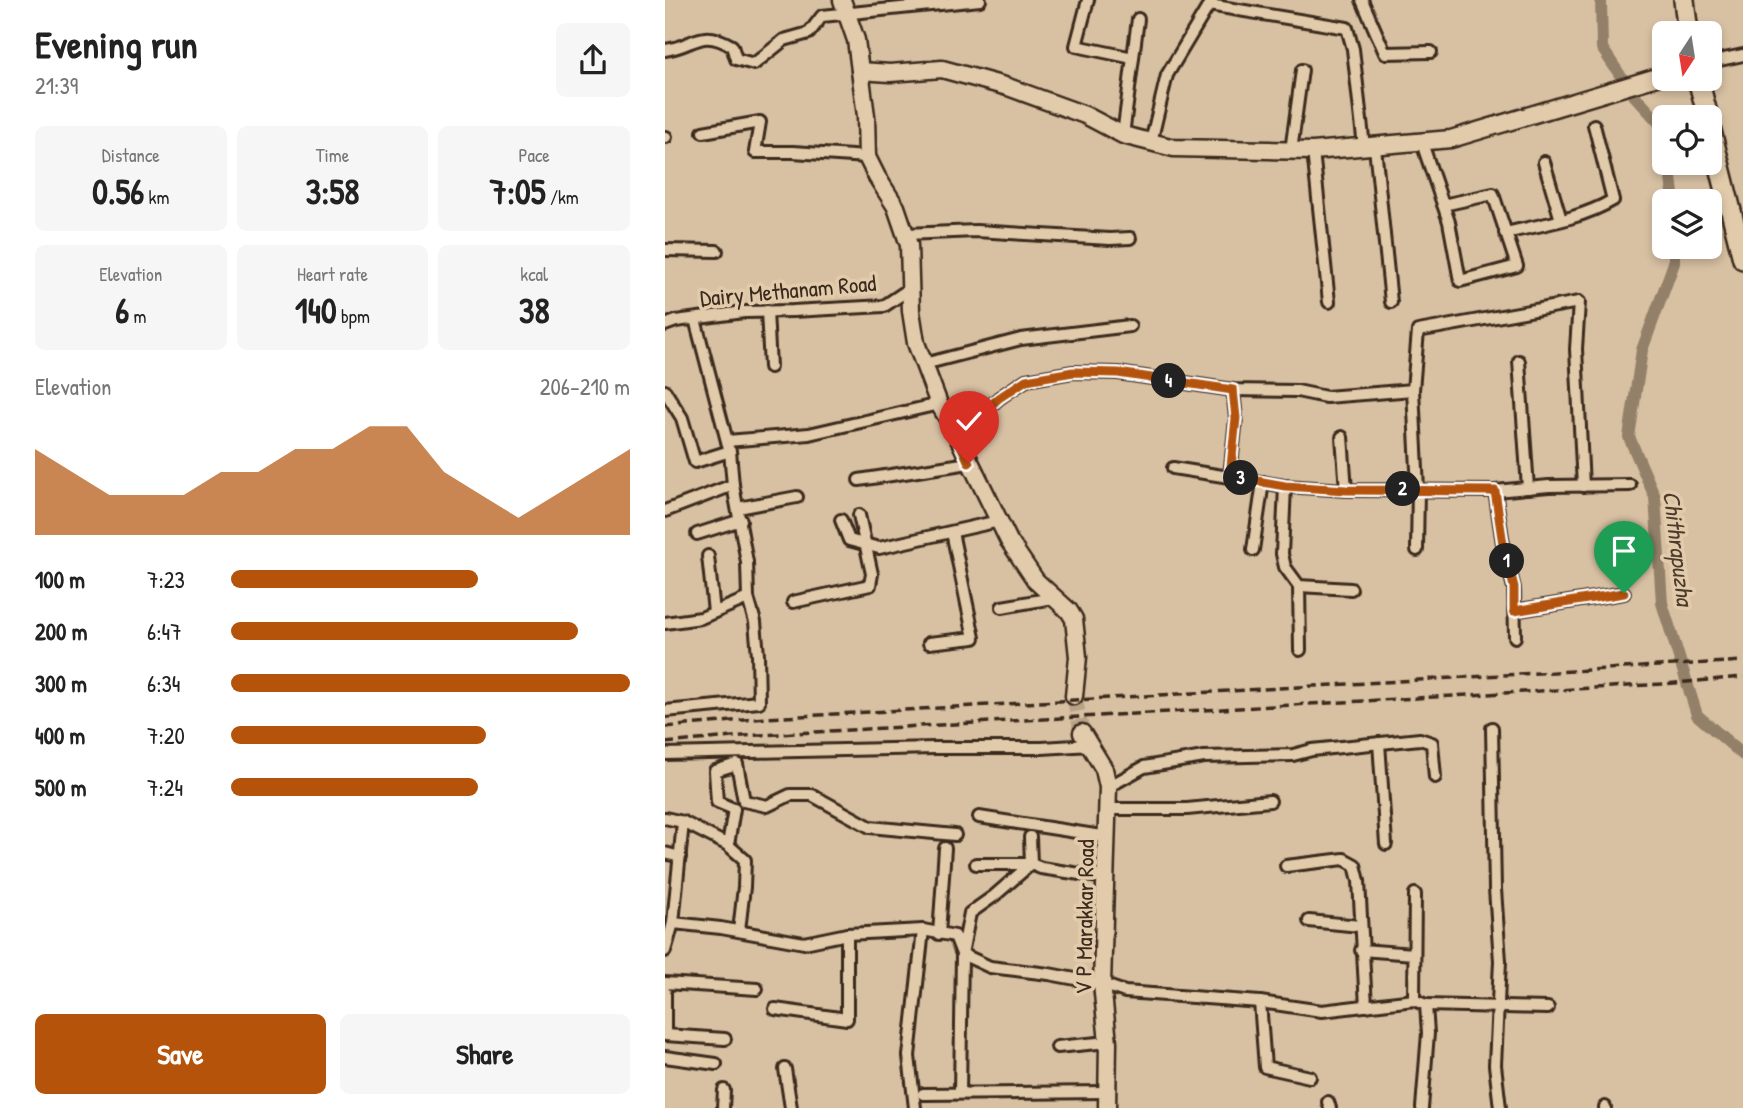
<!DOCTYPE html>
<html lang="en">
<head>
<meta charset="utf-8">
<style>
	:root { --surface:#fff; --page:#f6f6f6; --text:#222; --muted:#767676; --accent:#b45309 }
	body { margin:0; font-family:"Patrick Hand",sans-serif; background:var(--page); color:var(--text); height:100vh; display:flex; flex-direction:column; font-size:26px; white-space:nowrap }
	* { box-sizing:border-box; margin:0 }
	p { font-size:23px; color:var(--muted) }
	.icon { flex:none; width:38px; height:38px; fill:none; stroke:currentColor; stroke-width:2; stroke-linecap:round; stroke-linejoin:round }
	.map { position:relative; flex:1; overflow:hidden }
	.drawer { display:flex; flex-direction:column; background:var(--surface); width:665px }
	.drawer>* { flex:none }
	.needle { width:46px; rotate:192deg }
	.controls { position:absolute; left:987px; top:21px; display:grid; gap:14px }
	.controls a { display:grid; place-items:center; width:70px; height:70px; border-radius:10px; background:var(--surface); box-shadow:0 4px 10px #0003; font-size:35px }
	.pin { position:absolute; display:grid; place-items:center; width:60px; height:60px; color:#fff; margin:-72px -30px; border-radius:50% 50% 50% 0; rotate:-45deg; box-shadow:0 0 7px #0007 }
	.pin .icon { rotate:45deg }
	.km { position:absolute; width:35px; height:35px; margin:-18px; border-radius:50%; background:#222; color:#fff; font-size:19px; line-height:35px; text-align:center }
	.round { display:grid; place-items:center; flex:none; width:74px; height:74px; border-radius:10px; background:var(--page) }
	.summary { display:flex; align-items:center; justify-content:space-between; height:119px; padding:0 35px }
	h1 { font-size:38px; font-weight:700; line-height:52px }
	.metrics { display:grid; grid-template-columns:repeat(3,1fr); gap:10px; height:119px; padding:7px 35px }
	.metrics div { display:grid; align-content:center; border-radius:10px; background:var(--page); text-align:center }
	.metrics b { font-size:35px; font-weight:700 }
	.metrics small { font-size:19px; font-weight:400 }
	.metrics p { font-size:19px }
	.chart { height:196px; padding:14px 35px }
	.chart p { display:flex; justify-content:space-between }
	.chart svg { width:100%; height:126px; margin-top:7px; fill:var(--accent); opacity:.7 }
	.button { display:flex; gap:14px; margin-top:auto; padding:14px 35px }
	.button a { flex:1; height:80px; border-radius:10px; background:var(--accent); color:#fff; font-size:28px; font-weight:700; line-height:80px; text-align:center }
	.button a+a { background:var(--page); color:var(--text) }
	ul { padding:0 35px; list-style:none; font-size:23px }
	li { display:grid; grid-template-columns:112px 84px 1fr; align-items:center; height:52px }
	li i { height:18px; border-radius:9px; background:var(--accent) }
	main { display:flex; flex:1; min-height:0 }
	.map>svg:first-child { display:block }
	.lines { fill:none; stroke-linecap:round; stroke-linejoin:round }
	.canal { stroke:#938069; stroke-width:12 }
	.secondary-tunnel { stroke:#b9a388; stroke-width:16; stroke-dasharray:16 8; stroke-linecap:butt }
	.street-casing { stroke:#3b2a1e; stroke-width:16 }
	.secondary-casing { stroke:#3b2a1e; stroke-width:21 }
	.highway-casing { stroke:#3b2a1e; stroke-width:24 }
	.street { stroke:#e2cbab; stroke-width:10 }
	.secondary { stroke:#e2cbab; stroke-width:16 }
	.highway { stroke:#e2cbab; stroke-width:19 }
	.rail { stroke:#3b2a1e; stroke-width:3.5; stroke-dasharray:10 5; stroke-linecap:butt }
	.route-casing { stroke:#fff; stroke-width:14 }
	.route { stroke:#b45309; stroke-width:9 }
	.labels { text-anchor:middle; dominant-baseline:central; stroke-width:7; stroke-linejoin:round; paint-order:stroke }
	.street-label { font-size:23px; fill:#3b2a1e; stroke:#e2cbab }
	.water-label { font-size:24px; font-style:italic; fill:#4d3b2d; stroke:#e2cbab }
</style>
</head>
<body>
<main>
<section class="drawer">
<div class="summary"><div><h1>Evening run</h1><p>21:39</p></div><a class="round"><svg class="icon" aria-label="share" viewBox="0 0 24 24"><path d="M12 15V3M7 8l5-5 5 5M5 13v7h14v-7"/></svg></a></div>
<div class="metrics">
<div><p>Distance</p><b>0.56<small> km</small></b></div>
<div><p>Time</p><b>3:58</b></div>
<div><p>Pace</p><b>7:05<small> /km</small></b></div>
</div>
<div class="metrics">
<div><p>Elevation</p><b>6<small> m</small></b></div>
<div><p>Heart rate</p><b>140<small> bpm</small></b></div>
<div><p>kcal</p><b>38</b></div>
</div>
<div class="chart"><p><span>Elevation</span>206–210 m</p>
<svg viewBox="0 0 160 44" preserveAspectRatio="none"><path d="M0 44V14L10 22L20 30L30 30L40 30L50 22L60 22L70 14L80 14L90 6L100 6L110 22L120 30L130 38L140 30L150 22L160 14V44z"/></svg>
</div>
<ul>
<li><b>100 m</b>7:23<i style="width:62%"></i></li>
<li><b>200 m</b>6:47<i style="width:87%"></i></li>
<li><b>300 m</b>6:34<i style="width:100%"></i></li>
<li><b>400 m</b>7:20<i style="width:64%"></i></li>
<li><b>500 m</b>7:24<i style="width:62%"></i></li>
</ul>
<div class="button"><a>Save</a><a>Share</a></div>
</section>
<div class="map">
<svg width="1078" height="1108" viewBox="0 0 1078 1108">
	<rect width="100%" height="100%" fill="#d8c1a3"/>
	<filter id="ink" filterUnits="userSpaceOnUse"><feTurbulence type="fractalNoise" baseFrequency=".0143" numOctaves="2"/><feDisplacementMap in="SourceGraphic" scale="14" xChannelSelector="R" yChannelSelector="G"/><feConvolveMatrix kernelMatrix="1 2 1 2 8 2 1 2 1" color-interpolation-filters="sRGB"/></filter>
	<g filter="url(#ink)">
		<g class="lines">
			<!-- canal -->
			<g class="canal">
				<path d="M936,0L937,48L967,93L999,128"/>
				<path d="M1004,163L1009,201"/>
				<path d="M1009,247V263L977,350L964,437L990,497L997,603L1032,715L1078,755"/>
			</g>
			<!-- secondary-tunnel -->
			<path class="secondary-tunnel" d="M409,696L417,733"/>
			<!-- street casing -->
			<g class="street-casing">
				<g id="street">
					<path d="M423,0L411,46L468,58"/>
					<path d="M697,0L720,53L766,52"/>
					<path d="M0,50C30,46 35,27 67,46L71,59L89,64L119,40L144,33L157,16L315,0"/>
					<path d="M1045,62L1078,55"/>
					<path d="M38,132L95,122L90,152H128L202,157"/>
					<path d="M458,135L473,19"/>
					<path d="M0,137H1"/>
					<path d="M486,142L502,75L544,5L682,28L688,49L699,147"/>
					<path d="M757,143L784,222L795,281L852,266L828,194L778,205"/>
					<path d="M710,147L726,302"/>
					<path d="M626,151L637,70"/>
					<path d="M648,151L664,302"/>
					<path d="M879,162L896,220"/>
					<path d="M840,233C875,225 916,219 948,200L929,125"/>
					<path d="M241,234L311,231L445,239L465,238"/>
					<path d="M0,250L52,251"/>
					<path d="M102,311L105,367"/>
					<path d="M30,319L63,445"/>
					<path d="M0,325L11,321L79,312L128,311L219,306L246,288"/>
					<path d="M854,361L863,488"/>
					<path d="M259,364L356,339L465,326"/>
					<path d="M0,391L17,418L30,462L65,451L68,485L82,562L83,598L90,622L93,655L94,702L0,711"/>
					<path d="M292,436L334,398L361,380L408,372L453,373L568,390L632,391L661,397L748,390"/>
					<path d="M677,437L681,490"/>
					<path d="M62,441L144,434L274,404"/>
					<path d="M508,468L620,486L681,490L830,491L884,486L965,485"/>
					<path d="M565,476L571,418L568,390"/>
					<path d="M194,480L304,463"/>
					<path d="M620,486L617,554L620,567L634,586L686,589"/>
					<path d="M830,491L838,544L849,588L850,637"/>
					<path d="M73,508L132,497"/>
					<path d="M0,511L68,485"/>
					<path d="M176,520L184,540L214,548L334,521"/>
					<path d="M32,534L76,520"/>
					<path d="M588,550L598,482"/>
					<path d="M752,550L753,489L748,390L753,331L914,302L911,349L918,486"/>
					<path d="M43,556L49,612"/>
					<path d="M634,586L635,650"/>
					<path d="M128,602L205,585L207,574L194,515"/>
					<path d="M337,607L388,598"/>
					<path d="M849,611L959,593"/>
					<path d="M0,623L36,618L83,598"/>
					<path d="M264,643L309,638L287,532"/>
					<path d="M827,728L830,889L835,961L830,1065L835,1108"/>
					<path d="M714,743L721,844"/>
					<path d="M0,754L270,748H377L426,745"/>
					<path d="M443,787L479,767L539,757L628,755L647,750L755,739L767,743L770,777"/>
					<path d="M443,809H522L605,801"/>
					<path d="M314,817L443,837"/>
					<path d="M0,818L18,822L8,923"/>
					<path d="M18,822L63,845L80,860L79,887L74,931"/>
					<path d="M365,837L366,864L376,868L441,878"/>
					<path d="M63,845L69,809L52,802L50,771L72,764L79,801L102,806L125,795H147L205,827L290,835"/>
					<path d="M0,853L15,857"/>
					<path d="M311,864H366"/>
					<path d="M621,866L679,859L690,865L694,881L701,1006"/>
					<path d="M644,921L695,926"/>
					<path d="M274,934L280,848"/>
					<path d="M696,950L749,954"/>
					<path d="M0,951L8,923L56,928L139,943L182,934L258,930L290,936L297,954L325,967L384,974L437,984L460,992L595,1002L657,1011L749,1000L761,1005L763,1033L757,1108"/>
					<path d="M0,983L92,989"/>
					<path d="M0,992V1031"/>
					<path d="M749,1000L750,894"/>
					<path d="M595,1002L600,1067L645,1077"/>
					<path d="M761,1005L883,1008"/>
					<path d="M110,1009L182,1019V934"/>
					<path d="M0,1035L60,1039"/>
					<path d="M392,1047L443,1042"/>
					<path d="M0,1057L51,1064"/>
					<path d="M120,1069L126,1108"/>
					<path d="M295,1093L297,954L305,913L329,896L366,864"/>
					<path d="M258,1094L442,1092"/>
					<path d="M663,1102L665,1108"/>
					<path d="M940,1107V1108"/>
					<path d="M58,1108L59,1090"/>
					<path d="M250,1108L244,1056L258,930"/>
				</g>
			</g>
			<!-- secondary casing -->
			<g class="secondary-casing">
				<g id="secondary">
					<path d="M177,0L191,40L201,116L202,157L212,177L231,207L244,245L246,311L251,343L274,404L288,427L344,541L371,581L404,611L409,619L413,657L409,696"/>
					<path d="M195,71L225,73L277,69L343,87L420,115L458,135L509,148L648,151L786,139L999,75"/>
					<path d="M417,733L439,769L443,787L437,984L443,1042L442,1108"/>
				</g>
			</g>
			<!-- highway casing -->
			<g class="highway-casing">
				<g id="highway">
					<path d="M1019,0L1023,33"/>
					<path d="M1033,79L1043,117"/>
					<path d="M1045,127L1078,259"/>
				</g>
			</g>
			<!-- street -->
			<use href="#street" class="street"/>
			<!-- secondary -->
			<use href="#secondary" class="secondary"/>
			<!-- highway -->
			<use href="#highway" class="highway"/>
			<!-- rail -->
			<g class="rail">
				<path d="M0,727L102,718L1078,661"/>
				<path d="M0,743L78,736L999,684L1078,677"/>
			</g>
		</g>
	</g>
	<g class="lines" filter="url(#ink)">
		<!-- route casing -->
		<g class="route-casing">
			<path id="route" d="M304,463L292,436L334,398L361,380L408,372L453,373L568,390L571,418L565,476L620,486L681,490L830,491L838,544L849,587V611L959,593"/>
		</g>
		<!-- route -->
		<use href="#route" class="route"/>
	</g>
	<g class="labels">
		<!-- street labels -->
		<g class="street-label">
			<text transform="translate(123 290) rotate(-5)">Dairy Methanam Road</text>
			<text transform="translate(419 917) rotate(-89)">V P Marakkar Road</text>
		</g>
		<!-- water labels -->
		<g class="water-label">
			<text transform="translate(1014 548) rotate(83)">Chithrapuzha</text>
		</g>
	</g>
</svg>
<div class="controls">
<a><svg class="needle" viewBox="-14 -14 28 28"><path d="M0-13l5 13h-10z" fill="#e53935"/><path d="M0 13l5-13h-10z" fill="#767676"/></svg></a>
<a><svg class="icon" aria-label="locate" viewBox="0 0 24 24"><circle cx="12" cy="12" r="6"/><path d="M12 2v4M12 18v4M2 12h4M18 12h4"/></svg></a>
<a><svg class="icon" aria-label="layers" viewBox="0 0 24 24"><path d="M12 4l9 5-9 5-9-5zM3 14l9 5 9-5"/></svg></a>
</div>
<div class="pin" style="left:959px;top:593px;background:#1e9e55"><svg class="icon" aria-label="arrive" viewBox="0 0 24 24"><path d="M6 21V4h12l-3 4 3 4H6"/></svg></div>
<div class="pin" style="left:304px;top:463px;background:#d93025"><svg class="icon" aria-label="check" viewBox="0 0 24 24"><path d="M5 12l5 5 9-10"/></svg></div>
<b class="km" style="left:842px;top:561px">1</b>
<b class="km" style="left:738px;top:489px">2</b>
<b class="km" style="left:576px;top:478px">3</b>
<b class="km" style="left:504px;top:381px">4</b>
</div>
</main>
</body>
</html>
